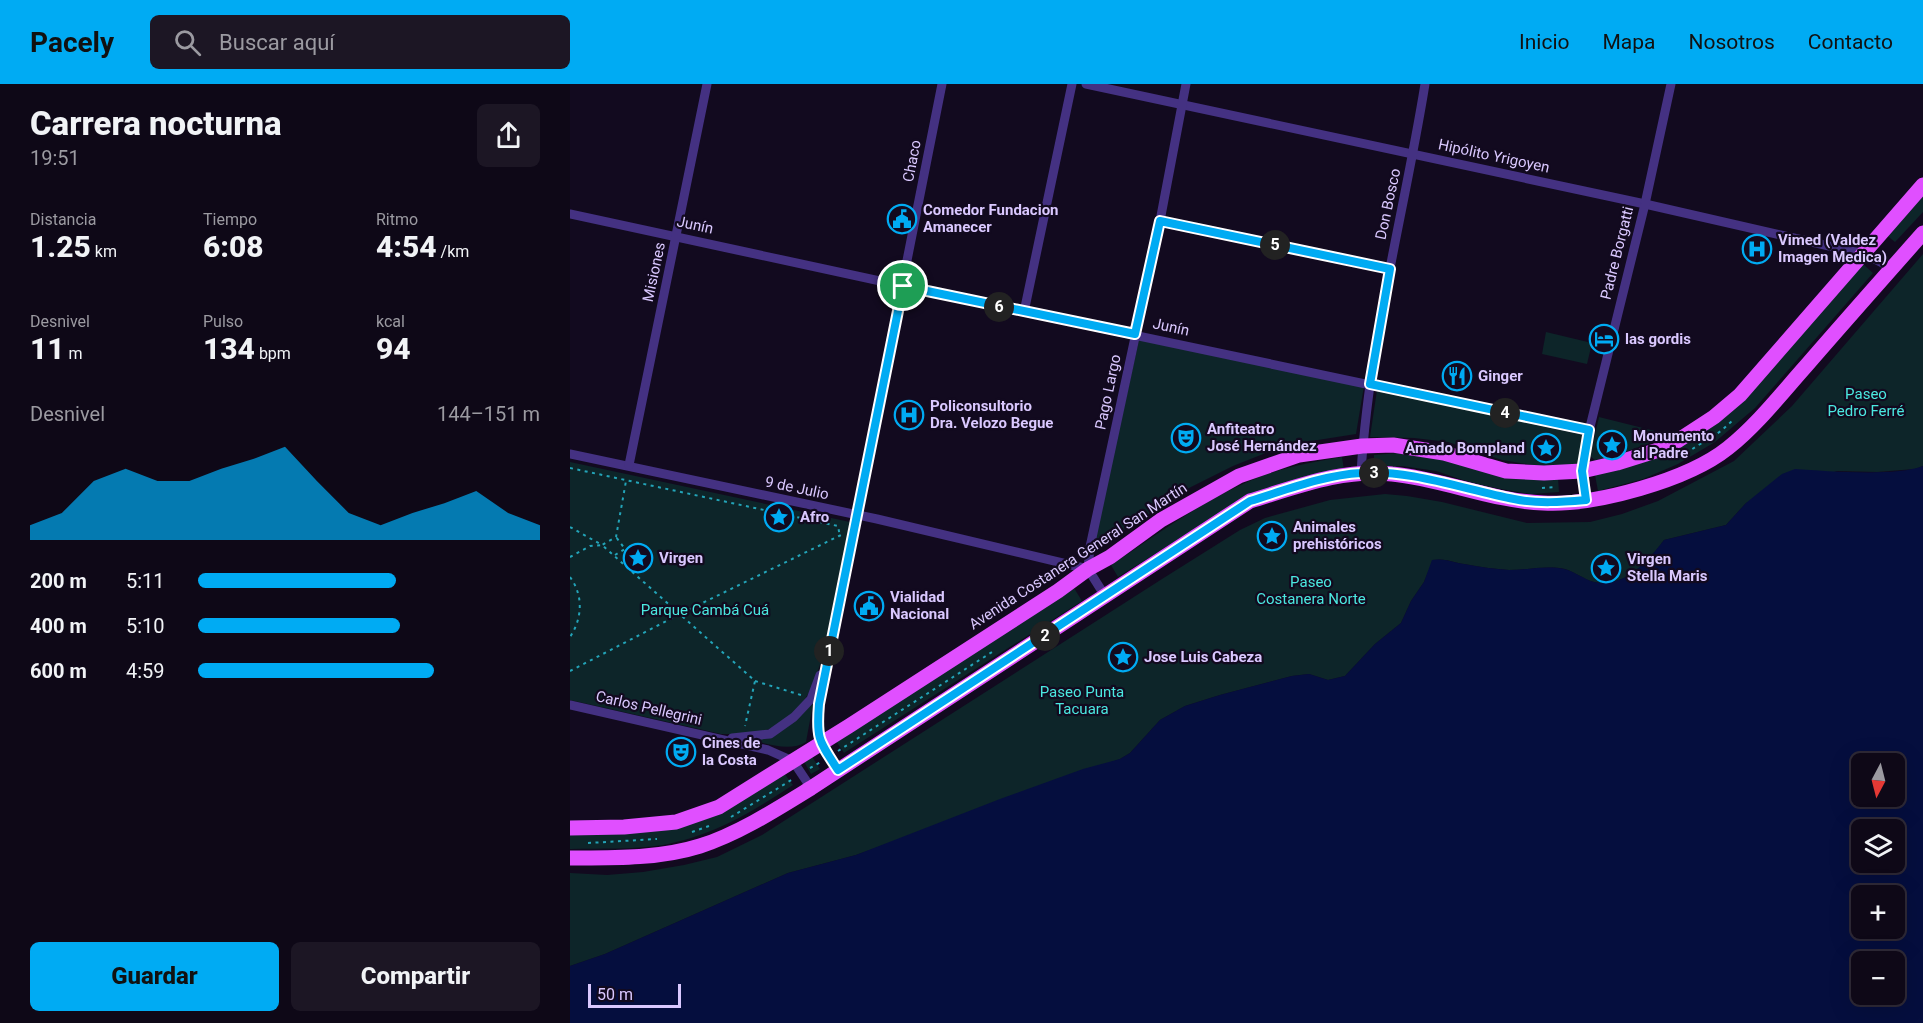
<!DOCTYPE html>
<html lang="es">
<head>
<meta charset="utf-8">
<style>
	:root { --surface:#0e0817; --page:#1c1624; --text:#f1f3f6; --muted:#9b9aa1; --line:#2e2936; --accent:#00abf3 }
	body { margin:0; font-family:Roboto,sans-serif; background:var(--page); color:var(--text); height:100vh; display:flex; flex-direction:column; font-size:22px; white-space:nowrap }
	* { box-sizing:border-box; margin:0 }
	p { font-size:20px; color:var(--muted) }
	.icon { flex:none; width:33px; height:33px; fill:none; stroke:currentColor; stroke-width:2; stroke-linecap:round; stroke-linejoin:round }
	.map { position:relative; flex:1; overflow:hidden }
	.sheet { display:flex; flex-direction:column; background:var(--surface); width:570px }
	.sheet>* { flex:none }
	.needle { width:39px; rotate:187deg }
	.tools { position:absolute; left:1281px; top:669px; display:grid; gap:12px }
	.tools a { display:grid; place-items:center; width:54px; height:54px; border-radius:9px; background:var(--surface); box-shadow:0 6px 24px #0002,0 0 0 2px var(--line); font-size:30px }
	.scale { position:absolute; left:18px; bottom:15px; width:93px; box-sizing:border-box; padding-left:6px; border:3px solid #dac8ff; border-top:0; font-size:16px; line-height:21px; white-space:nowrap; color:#dac8ff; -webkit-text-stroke:4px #120a1f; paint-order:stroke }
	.pin { position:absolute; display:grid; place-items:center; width:51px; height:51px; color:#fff; margin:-26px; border:3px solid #fff; border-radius:50%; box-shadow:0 2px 6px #0007 }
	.km { position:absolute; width:30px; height:30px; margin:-15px; border-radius:50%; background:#222; color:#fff; font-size:16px; line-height:30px; text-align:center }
	.round { display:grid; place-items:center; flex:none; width:63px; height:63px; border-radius:9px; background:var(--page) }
	.head { display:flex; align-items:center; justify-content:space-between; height:102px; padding:0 30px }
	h1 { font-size:33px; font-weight:800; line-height:45px }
	.stats { display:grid; grid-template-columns:repeat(3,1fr); gap:9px; height:102px; padding:6px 30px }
	.stats div { display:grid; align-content:center }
	.stats b { font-size:30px; font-weight:800 }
	.stats small { font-size:16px; font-weight:400 }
	.stats p { font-size:16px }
	.chart { height:168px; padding:12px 30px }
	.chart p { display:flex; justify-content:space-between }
	.chart svg { width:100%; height:108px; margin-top:6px; fill:var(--accent); opacity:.7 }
	.primary-button { display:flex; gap:12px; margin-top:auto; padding:12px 30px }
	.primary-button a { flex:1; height:69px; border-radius:9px; background:var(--accent); color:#111; font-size:24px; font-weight:800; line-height:69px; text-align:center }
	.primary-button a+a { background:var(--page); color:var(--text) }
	ul { padding:0 30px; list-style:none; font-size:20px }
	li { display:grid; grid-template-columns:96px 72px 1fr; align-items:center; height:45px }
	li i { height:15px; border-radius:8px; background:var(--accent) }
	header { display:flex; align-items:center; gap:36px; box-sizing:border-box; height:84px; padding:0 30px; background:var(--accent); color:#111 }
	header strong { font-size:28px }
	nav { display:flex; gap:33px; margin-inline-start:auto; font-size:21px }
	.search { width:420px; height:54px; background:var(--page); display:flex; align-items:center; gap:15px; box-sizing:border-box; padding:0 21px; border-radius:9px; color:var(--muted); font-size:22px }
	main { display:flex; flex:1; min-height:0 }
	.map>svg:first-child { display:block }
	.green { fill:#0d2529 }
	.water { fill:#050e3e; fill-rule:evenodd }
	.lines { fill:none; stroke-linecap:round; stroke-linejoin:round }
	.path { stroke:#23a4b8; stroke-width:2; stroke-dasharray:3 4.5; stroke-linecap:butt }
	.minor { stroke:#443182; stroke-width:9 }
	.primary { stroke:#e04fff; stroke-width:15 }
	.route-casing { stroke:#fff; stroke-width:12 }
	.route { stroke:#00abf3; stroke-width:8 }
	.labels { text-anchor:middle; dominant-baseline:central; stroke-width:4.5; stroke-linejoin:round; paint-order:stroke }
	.street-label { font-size:15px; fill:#dac8ff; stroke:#120a1f }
	.poi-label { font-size:15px; font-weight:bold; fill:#dac8ff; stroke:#120a1f; text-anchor:start }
	.park-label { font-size:15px; fill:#4be8e0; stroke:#120a1f }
</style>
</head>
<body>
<header>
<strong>Pacely</strong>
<div class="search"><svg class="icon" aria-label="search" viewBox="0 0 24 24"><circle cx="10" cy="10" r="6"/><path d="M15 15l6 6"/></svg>Buscar aquí</div>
<nav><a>Inicio</a><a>Mapa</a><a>Nosotros</a><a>Contacto</a></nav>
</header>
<main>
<section class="sheet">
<div class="head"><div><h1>Carrera nocturna</h1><p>19:51</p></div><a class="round"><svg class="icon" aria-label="share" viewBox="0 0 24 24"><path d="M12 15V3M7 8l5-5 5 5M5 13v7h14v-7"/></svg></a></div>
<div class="stats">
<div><p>Distancia</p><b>1.25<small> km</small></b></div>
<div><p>Tiempo</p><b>6:08</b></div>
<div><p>Ritmo</p><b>4:54<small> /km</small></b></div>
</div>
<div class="stats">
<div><p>Desnivel</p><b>11<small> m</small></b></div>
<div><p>Pulso</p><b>134<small> bpm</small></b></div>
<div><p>kcal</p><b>94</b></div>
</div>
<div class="chart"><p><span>Desnivel</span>144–151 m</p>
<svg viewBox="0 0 160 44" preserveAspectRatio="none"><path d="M0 44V38L10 33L20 20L30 15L40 20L50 20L60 15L70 11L80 6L90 20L100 33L110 38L120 33L130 29L140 24L150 33L160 38V44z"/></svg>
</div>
<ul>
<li><b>200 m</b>5:11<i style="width:58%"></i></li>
<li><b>400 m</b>5:10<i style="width:59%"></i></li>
<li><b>600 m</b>4:59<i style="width:69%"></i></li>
</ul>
<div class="primary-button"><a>Guardar</a><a>Compartir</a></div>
</section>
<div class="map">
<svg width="1353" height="939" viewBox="0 0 1353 939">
	<rect width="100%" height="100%" fill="#120a1f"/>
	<!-- green -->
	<g class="green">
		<path d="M1353,105V128L1325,158L1314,149Z"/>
		<path d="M1353,170V382L1345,385L1307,388L1267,387L1176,419L1156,441L1094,456C1078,478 1055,504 1024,498C1013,495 1005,488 995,485C977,481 957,486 939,486C924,485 909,483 894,480C882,478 875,474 863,476L854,498L841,517L831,539L805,560L775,592L758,596L739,590L722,592L650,611L615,622L590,636L560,669L550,675L286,771L218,789L35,870L0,882V789L37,791L73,788L114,781L147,773L192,751L592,495L670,446L695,434L760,416L815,410L837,412L872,418L957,439L1020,438L1052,430L1088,417L1164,377L1222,322Z"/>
		<path d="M1292,179L1303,189L1185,324L1145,358L1108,380L1073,395L1028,407L1025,391L1110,362Z"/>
		<path d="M976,248L1022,259L1017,280L972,270Z"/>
		<path d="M569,256L794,302L786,350L716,361L663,382L621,403L529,462L524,457Z"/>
		<path d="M807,306L1015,351L1008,383L981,384L932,376L878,358L844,354L800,353Z"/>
		<path d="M1029,333L1101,351L1042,373L1025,376L1020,372Z"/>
		<path d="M828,369L988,394L989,408L961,410L908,401L866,387L832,382L804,385V371Z"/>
		<path d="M772,373L774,386L668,418L548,493L541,481C588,450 634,415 687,394C714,383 743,378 772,373Z"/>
		<path d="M0,378L280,438L253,571L243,602L232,620L217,634L202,644L184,650H151L0,616Z"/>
		<path d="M504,504L512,517L274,669L266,657Z"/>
		<path d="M243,620L236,658C221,668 197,660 181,656L198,654Z"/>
		<path d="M241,671L250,685L241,690L233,676Z"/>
		<path d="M214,689L223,701C180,729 145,751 93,761C62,766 31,764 0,765V750L72,748Z"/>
	</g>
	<!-- water -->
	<path class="water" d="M1353,382V939H0V882L35,870L218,789L286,771L430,715L513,685L550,675L560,669L590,636L615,622L650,611L722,592L739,590L758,596L775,592L805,560L831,539L841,517L854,498L862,476C874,474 882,478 894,480C909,483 924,485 939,486C957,486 976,481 994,485C1004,487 1013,495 1024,498C1055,504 1077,478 1094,456L1156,441L1176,419L1212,390L1225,385C1257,387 1325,393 1353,382ZM1292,680H1324V712H1292ZM1292,746H1324V778H1292ZM1292,812H1324V844H1292ZM1292,878H1324V910H1292Z"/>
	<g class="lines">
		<!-- path -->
		<g class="path">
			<path d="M1116,369L1151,347L1163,336"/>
			<path d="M0,384L268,442L270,453"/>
			<path d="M972,404L985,403"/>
			<path d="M0,443L32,461L46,453L56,397"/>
			<path d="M45,471L55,465L46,453"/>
			<path d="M0,473L20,462L32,461L185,597L175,642"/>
			<path d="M0,493C14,512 12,535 0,553"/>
			<path d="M0,587L110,530L271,451"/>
			<path d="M185,597L231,611"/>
			<path d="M268,667L422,568"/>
			<path d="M240,684L251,678"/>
			<path d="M161,733L223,695"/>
			<path d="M122,748L142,741"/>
			<path d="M18,759L87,755"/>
		</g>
		<!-- minor -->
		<g class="minor">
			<path d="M516,0L1075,120L1281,167L1293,169L1322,184"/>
			<path d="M0,130L421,221L1019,347"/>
			<path d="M590,137L820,185"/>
			<path d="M454,228L502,0"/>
			<path d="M0,370L307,435L518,485"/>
			<path d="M59,381L137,0"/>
			<path d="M791,389C799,257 834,130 855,0"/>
			<path d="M1016,416L1012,387L1019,347L1075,120L1101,0"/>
			<path d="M535,512L518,485L520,463L590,137L616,0"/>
			<path d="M0,621L198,666L223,677L241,704"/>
			<path d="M162,654L200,650L224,633L241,615L250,591"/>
			<path d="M268,686C249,658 246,655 249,620L372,0"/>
		</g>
		<!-- primary -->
		<g class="primary">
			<path d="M0,744L54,743L106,738L149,723L279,642L488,507L518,485L540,473L591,436L669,392L729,371L792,362L823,361L874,369L936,387L974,389L1012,387L1047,379L1098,363L1144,333L1170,311L1353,101"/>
			<path d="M0,774C42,774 89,775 130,762C168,750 207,725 241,704L680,417C726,403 774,384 822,390C873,395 922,417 973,419C1025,422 1118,396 1158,364C1187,341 1211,310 1236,282C1275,237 1314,193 1353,149"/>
		</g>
	</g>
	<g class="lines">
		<!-- route casing -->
		<g class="route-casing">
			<path id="route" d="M590,137L820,185L800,300L1019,346L1012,387L1016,416C992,418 968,420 944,415C896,406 839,385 791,389C754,391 716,406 680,417L268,686C249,657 246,655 249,620L333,202L565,250Z"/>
		</g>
		<!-- route -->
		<use href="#route" class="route"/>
	</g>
	<!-- icons -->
	<defs>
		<g id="civic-ring" transform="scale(1.5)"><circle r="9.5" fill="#120a1f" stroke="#00abf3" stroke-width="1.5"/><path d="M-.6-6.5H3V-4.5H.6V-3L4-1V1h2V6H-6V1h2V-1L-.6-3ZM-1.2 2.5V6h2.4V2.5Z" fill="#00abf3"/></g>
		<g id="hospital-ring" transform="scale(1.5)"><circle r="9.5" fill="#120a1f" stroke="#00abf3" stroke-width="1.5"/><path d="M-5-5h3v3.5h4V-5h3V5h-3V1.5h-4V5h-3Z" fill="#00abf3"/></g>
		<g id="hotel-ring" transform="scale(1.5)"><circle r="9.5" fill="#120a1f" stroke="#00abf3" stroke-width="1.5"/><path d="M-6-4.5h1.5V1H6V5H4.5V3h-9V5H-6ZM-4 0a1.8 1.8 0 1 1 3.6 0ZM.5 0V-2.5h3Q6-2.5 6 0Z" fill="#00abf3"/></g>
		<g id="restaurant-ring" transform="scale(1.5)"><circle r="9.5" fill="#120a1f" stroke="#00abf3" stroke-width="1.5"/><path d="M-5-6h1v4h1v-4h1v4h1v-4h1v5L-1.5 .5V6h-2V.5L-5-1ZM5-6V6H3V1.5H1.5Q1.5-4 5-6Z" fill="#00abf3"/></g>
		<g id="theatre-ring" transform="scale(1.5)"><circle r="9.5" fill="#120a1f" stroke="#00abf3" stroke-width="1.5"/><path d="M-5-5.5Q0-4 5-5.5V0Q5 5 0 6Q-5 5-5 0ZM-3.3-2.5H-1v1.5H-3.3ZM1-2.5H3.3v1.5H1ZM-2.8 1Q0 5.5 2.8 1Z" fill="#00abf3"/></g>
		<g id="sight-ring" transform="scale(1.5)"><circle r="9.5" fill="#120a1f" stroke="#00abf3" stroke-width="1.5"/><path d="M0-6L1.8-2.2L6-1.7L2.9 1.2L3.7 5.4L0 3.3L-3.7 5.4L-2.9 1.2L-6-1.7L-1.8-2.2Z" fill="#00abf3"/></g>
	</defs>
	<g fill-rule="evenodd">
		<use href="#civic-ring" x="332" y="135"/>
		<use href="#hospital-ring" x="1187" y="165"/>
		<use href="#hotel-ring" x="1034" y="255"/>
		<use href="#restaurant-ring" x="887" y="292"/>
		<use href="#hospital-ring" x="339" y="331"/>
		<use href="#theatre-ring" x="616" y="354"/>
		<use href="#sight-ring" x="1042" y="361"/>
		<use href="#sight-ring" x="976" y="364"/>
		<use href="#sight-ring" x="209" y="433"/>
		<use href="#sight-ring" x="702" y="452"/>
		<use href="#sight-ring" x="68" y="474"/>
		<use href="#sight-ring" x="1036" y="484"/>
		<use href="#civic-ring" x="299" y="522"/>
		<use href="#sight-ring" x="553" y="573"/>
		<use href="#theatre-ring" x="111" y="668"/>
	</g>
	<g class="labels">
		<!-- street labels -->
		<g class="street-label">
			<text transform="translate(924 72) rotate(12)">Hipólito Yrigoyen</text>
			<text transform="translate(342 77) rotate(-79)">Chaco</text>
			<text transform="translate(818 120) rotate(-78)">Don Bosco</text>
			<text transform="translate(125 141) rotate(12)">Junín</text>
			<text transform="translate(1047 169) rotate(-76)">Padre Borgatti</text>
			<text transform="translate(84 188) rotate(-78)">Misiones</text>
			<text transform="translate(601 243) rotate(12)">Junín</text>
			<text transform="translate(538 308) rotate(-78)">Pago Largo</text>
			<text transform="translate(227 404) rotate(12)">9 de Julio</text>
			<text transform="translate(508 472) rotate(-33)">Avenida Costanera General San Martín</text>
			<text transform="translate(79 624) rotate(13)">Carlos Pellegrini</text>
		</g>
		<!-- poi labels -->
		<g class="poi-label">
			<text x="353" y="126">Comedor Fundacion<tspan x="353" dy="17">Amanecer</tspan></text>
			<text x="1208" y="156">Vimed (Valdez<tspan x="1208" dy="17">Imagen Medica)</tspan></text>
			<text x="1055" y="255">las gordis</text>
			<text x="908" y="292">Ginger</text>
			<text x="360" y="322">Policonsultorio<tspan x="360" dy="17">Dra. Velozo Begue</tspan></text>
			<text x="637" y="345">Anfiteatro<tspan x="637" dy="17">José Hernández</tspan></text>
			<text x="1063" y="352">Monumento<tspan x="1063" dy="17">al Padre</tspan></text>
			<text x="955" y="364" text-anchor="end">Amado Bompland</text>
			<text x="230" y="433">Afro</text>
			<text x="723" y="443">Animales<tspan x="723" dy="17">prehistóricos</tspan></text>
			<text x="89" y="474">Virgen</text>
			<text x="1057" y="475">Virgen<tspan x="1057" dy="17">Stella Maris</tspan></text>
			<text x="320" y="513">Vialidad<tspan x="320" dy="17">Nacional</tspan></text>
			<text x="574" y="573">Jose Luis Cabeza</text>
			<text x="132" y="659">Cines de<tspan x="132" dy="17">la Costa</tspan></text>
		</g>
		<!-- park labels -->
		<g class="park-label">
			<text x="1296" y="310">Paseo<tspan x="1296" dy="17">Pedro Ferré</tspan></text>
			<text x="741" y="498">Paseo<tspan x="741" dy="17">Costanera Norte</tspan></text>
			<text x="135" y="526">Parque Cambá Cuá</text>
			<text x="512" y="608">Paseo Punta<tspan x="512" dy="17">Tacuara</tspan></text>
		</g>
	</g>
</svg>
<div class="tools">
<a><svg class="needle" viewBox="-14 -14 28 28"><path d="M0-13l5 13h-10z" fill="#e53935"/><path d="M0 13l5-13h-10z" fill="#9b9aa1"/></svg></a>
<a><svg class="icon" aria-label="layers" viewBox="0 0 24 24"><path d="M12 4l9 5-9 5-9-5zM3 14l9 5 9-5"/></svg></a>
<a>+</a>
<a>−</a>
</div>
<div class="scale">50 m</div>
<div class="pin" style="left:333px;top:202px;background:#1e9e55"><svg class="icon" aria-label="arrive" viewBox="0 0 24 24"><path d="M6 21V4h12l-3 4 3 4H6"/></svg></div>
<b class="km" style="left:259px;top:567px">1</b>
<b class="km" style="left:475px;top:552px">2</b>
<b class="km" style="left:804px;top:389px">3</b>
<b class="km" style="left:935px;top:329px">4</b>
<b class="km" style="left:705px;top:161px">5</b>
<b class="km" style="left:429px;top:223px">6</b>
</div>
</main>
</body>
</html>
